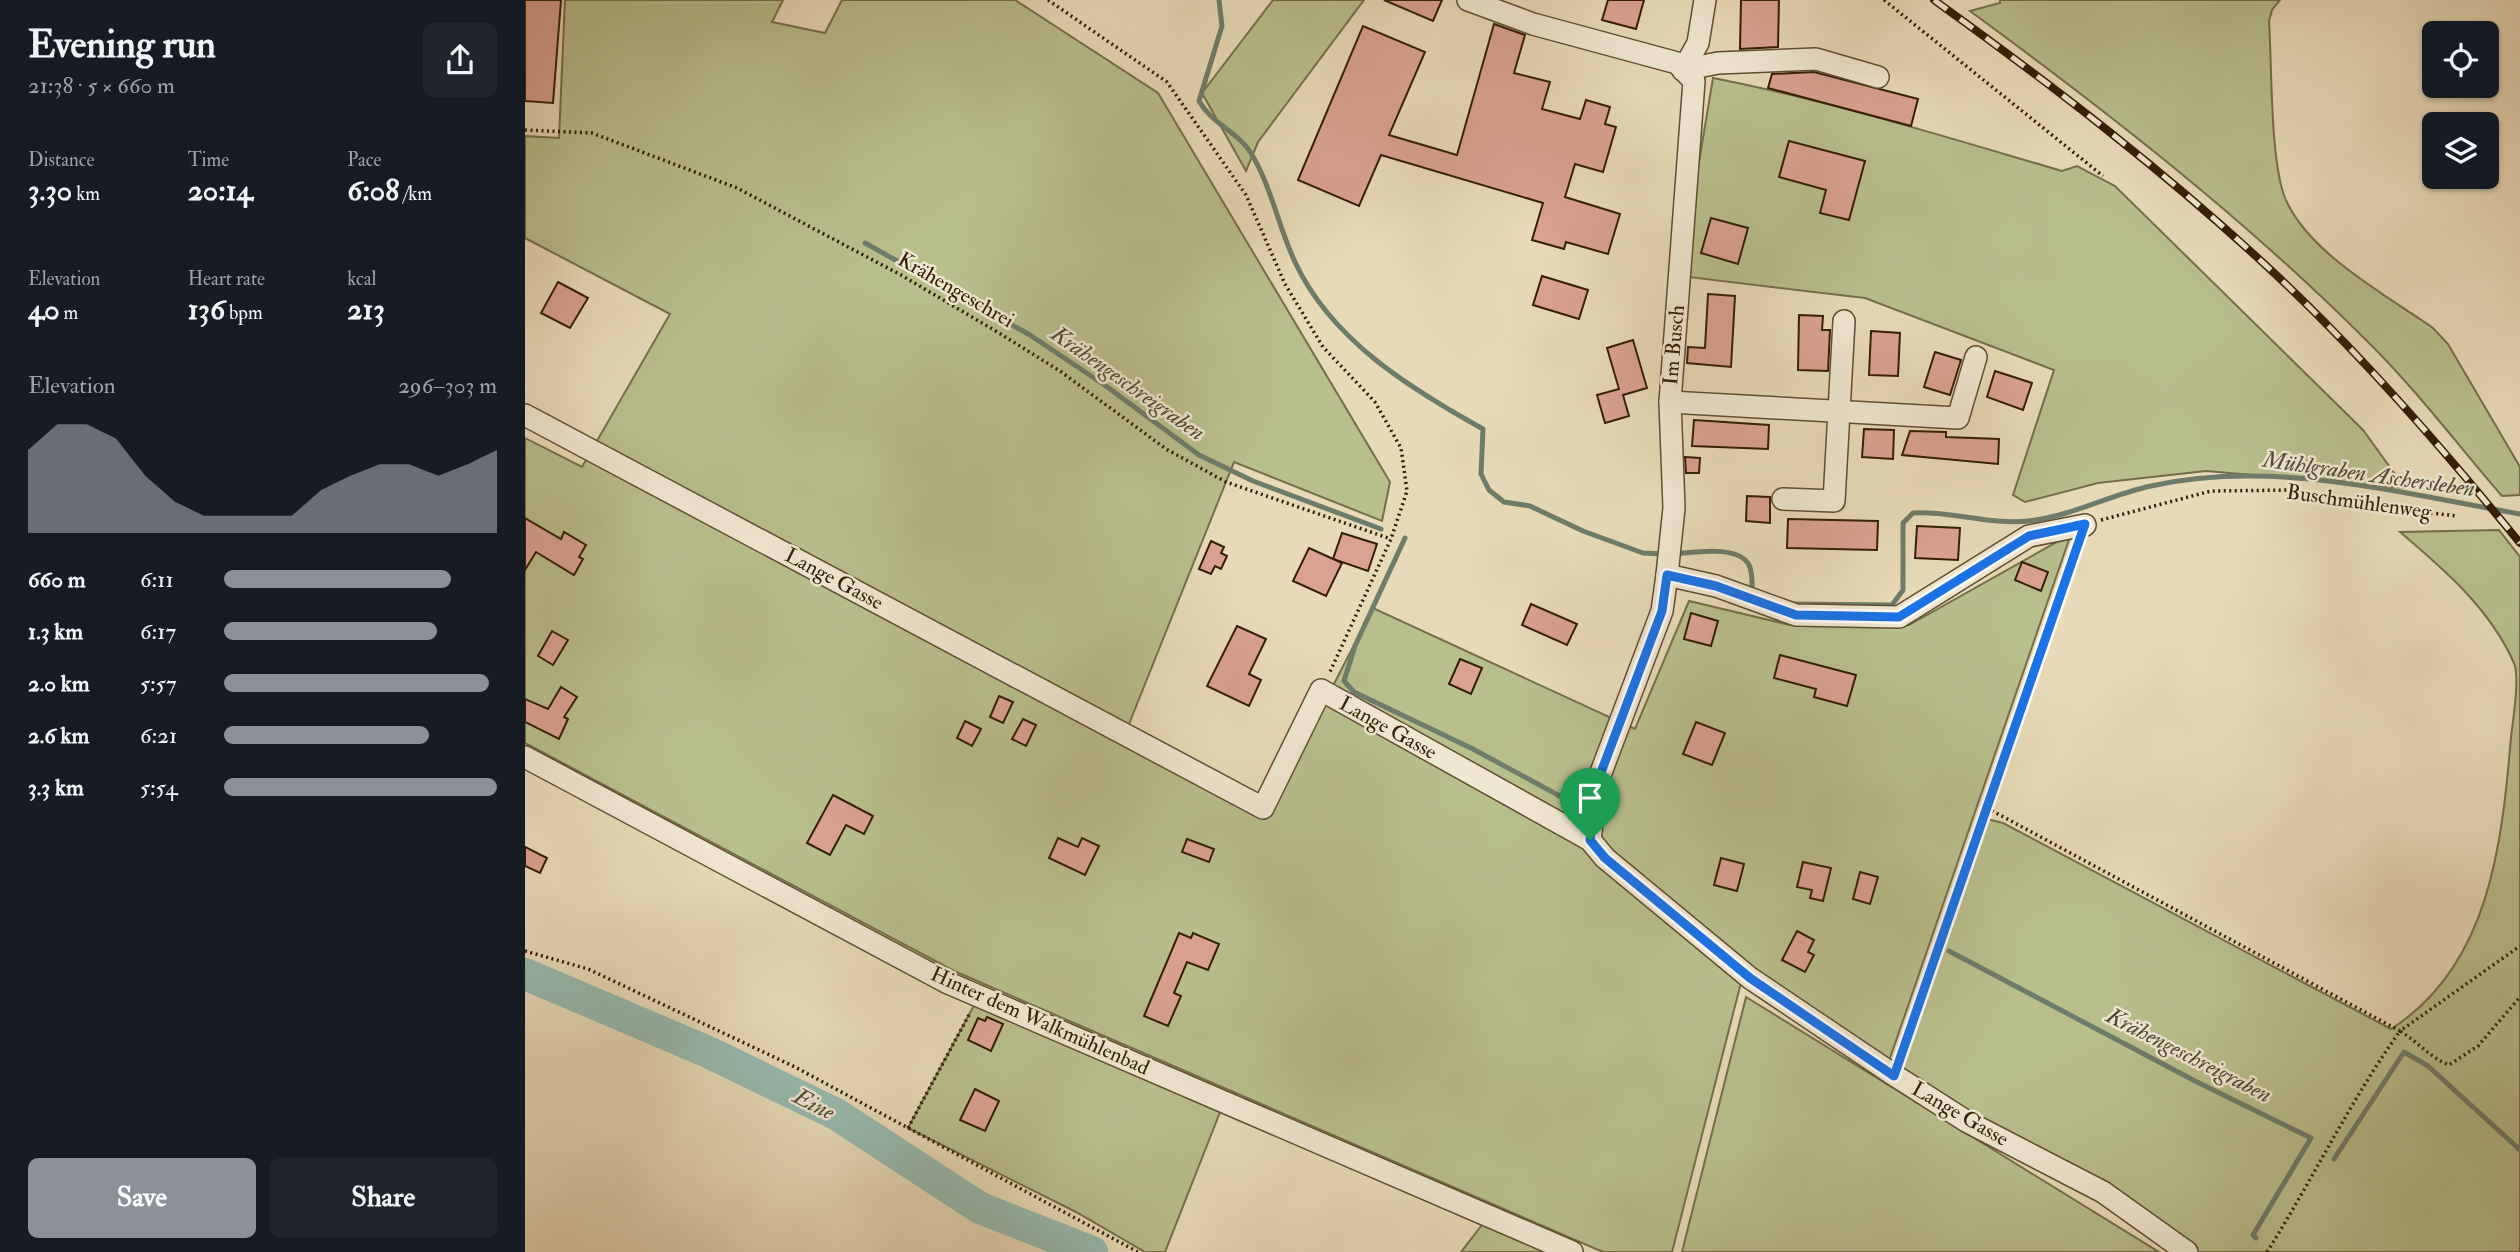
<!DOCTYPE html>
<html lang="en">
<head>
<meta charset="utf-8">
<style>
	:root { --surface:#171b24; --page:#20242c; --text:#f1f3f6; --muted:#9ea1a6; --accent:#8c9099 }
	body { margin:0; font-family:"IM FELL Double Pica",serif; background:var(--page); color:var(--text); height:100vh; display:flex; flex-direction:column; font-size:26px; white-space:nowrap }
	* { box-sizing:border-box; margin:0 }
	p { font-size:23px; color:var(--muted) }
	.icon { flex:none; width:38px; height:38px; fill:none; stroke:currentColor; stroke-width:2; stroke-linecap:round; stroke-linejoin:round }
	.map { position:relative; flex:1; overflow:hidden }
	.drawer { display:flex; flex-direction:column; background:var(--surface); width:525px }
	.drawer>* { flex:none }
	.buttons { position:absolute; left:1897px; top:21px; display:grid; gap:14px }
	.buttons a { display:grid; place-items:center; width:77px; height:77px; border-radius:10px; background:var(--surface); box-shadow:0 2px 5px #0004; font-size:35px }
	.pin { position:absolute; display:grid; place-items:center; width:60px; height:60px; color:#fff; margin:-72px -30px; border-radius:50% 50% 50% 0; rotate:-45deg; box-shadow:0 0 7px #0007 }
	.pin .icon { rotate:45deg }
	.round { display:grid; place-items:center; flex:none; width:74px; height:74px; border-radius:10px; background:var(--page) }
	.summary { display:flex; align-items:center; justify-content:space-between; height:119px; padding:0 28px }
	h1 { font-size:38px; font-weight:700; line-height:52px }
	.metrics { display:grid; grid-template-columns:repeat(3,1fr); gap:10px; height:119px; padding:7px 28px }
	.metrics div { display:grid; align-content:center }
	.metrics b { font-size:30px; font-weight:700 }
	.metrics small { font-size:19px; font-weight:400 }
	.metrics p { font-size:19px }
	.chart { height:196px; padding:14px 28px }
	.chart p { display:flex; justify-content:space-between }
	.chart svg { width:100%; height:126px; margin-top:7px; fill:var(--accent); opacity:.7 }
	.button { display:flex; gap:14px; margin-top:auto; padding:14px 28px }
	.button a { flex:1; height:80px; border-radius:10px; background:var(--accent); color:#fff; font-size:28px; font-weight:700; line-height:80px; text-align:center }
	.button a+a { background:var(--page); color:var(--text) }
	ul { padding:0 28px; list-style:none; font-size:23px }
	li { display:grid; grid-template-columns:112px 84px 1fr; align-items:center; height:52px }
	li i { height:18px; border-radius:9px; background:var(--accent) }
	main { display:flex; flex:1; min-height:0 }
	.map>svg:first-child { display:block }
	.green { fill:#b9be8d; stroke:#766e4a; stroke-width:2 }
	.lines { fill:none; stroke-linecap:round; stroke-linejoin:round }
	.stream { stroke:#6f7c6b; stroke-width:5 }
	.river { stroke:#97bbaf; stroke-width:32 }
	.building { fill:#dba192; stroke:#331e06; stroke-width:2 }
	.minor-casing { stroke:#604d33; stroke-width:24 }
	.path { stroke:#331e06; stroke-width:3.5; stroke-dasharray:2 3.5; stroke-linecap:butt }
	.minor { stroke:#f0e7d2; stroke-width:21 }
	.rail-casing { stroke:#331e06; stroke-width:8 }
	.rail { stroke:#f0e7d2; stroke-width:5; stroke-dasharray:16; stroke-linecap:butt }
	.route-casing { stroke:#fff; stroke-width:14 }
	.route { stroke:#1a73e8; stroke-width:9 }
	.labels { text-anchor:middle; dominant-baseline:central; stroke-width:5; stroke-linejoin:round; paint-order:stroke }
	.street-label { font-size:21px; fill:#331e06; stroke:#f0e7d2 }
	.water-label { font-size:23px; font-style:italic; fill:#514d39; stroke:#f0e7d2 }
</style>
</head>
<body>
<main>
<section class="drawer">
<div class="summary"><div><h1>Evening run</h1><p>21:38 · 5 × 660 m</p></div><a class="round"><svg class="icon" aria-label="share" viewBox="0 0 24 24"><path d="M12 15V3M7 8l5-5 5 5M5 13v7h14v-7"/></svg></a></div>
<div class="metrics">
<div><p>Distance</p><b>3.30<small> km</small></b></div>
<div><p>Time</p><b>20:14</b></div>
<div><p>Pace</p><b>6:08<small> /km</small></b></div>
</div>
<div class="metrics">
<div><p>Elevation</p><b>40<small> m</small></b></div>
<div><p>Heart rate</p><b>136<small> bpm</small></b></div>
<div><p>kcal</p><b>213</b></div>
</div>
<div class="chart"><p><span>Elevation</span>296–303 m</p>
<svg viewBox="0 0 160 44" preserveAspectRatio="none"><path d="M0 44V15L10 6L20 6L30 11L40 24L50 33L60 38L70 38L80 38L90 38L100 29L110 24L120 20L130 20L140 24L150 20L160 15V44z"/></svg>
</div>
<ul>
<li><b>660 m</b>6:11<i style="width:83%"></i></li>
<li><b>1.3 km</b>6:17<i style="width:78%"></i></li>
<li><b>2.0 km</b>5:57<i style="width:97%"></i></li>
<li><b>2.6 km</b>6:21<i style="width:75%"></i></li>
<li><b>3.3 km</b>5:54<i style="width:100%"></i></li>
</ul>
<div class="button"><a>Save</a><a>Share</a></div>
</section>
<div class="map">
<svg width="1995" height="1252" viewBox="0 0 1995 1252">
	<rect width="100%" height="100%" fill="#e8dab9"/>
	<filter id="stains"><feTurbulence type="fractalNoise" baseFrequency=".00286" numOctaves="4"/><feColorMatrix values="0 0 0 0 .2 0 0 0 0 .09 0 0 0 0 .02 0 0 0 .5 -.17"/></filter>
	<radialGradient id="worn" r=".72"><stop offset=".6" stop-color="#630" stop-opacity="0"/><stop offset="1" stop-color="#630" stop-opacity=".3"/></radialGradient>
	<!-- green -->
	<g class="green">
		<path d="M40,0H258L247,22L300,33L317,0H490L633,93L865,482L857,521L709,462L598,739L742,814L848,608L1110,729L1164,601L1265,625H1384L1546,534L1364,1061L1220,967L1147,1252H1078L429,971L0,743V438L57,467L145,314L0,238V136L34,138Z"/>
		<path d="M748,0H839L733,142L721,171L677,93Z"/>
		<path d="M1475,0H1755L1747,10L1744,21C1747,65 1745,160 1760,198C1783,253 1861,295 1908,328L1923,344L1995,467V495L1977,496C1932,444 1890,388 1841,340C1719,218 1584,113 1445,11L1475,3Z"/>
		<path d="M1188,78C1306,101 1421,137 1537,171L1552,166L1590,186L1838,430L1880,488L1681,471L1573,483L1500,502L1488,495L1529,370L1340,298L1155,276Z"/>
		<path d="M1974,530L1995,557V1252H1662L1369,1075L1458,818L1478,823L1866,1029C1965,966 1977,843 1986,737C1988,720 1995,677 1989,663C1965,609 1920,570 1875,532Z"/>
		<path d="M454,996L699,1102L640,1252H620L551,1212L383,1128Z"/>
		<path d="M1221,997L1634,1252H1157Z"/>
		<path d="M964,1216L1047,1252H936Z"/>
	</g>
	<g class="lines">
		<!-- stream -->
		<g class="stream">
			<path d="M694,0L697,26L674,101C687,124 712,131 726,153C747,188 753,226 770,262C806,340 886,389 958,429L956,474L964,490L979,502L1005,506L1058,531L1118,553L1138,554"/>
			<path d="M340,243L505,335L581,386L674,455L728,481L856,529"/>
			<path d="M880,538L830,646L819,681L829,692L948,749L1055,807"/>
			<path d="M1148,554C1167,553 1213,544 1224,565C1228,573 1227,585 1227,593"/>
			<path d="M1268,604L1367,605L1378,590V523L1388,513C1427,511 1464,525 1504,521C1547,516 1584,495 1626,486C1748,459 1875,493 1995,514"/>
			<path d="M1424,951L1670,1081L1786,1138L1728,1235L1731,1238"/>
			<path d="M1809,1159L1879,1052L1903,1066L1995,1150"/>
		</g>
		<!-- river -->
		<path class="river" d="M0,974L183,1052L311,1114L455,1208L567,1252"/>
	</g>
	<!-- building -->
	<g class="building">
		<path d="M0,0H36L28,103L0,101Z"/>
		<path d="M859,0H917L908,21Z"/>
		<path d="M1083,0H1119L1111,29L1077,20Z"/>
		<path d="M1216,0H1254L1253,47L1215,49Z"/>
		<path d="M969,24L1000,35L989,73L1025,82L1017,109L1055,119L1061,100L1085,107L1080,124L1091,127L1078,172L1050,164L1040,197L1095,214L1083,254L1041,242L1039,249L1007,240L1018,203L856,155L834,206L773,180L838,26L900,52L864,135L932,155Z"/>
		<path d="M1289,72L1393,99L1386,126L1243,88L1247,74Z"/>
		<path d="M1264,141L1340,161L1324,220L1295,213L1301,190L1254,177Z"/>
		<path d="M1186,218L1223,228L1213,264L1176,253Z"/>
		<path d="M1017,276L1063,290L1054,319L1008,305Z"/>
		<path d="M33,282L63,298L45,328L16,313Z"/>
		<path d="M1183,294L1210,296L1206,367L1162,363L1163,347L1180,348Z"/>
		<path d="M1274,315L1298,316L1297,330H1305L1303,371L1273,370Z"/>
		<path d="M1346,331L1375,333L1373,376L1344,375Z"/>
		<path d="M1108,340L1122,388L1098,395L1104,416L1080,423L1072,395L1094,389L1082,348Z"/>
		<path d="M1410,352L1436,360L1425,395L1399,387Z"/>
		<path d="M1470,371L1507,383L1498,410L1462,397Z"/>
		<path d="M1169,420L1244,425L1243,449L1167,446Z"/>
		<path d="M1339,429L1369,430L1368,459L1337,457Z"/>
		<path d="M1385,431L1421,432V437L1474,439L1473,464L1377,455Z"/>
		<path d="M1160,457L1175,458L1174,473H1161Z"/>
		<path d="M1222,496L1245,497V523L1221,521Z"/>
		<path d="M0,518L36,539L39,532L61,545L54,557L58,559L49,575L11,552L0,570Z"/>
		<path d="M1263,519L1353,521L1352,550L1262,548Z"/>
		<path d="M1392,526L1435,528L1433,560L1390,558Z"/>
		<path d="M817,533L852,544L843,571L808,559Z"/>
		<path d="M686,541L699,547L696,553L702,556L696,569L690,566L686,574L674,569Z"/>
		<path d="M784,548L817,563L801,596L768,581Z"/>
		<path d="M1497,562L1523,572L1516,591L1490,580Z"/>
		<path d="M1006,604L1052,624L1042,645L997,625Z"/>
		<path d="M1166,613L1193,621L1186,646L1159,639Z"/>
		<path d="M712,626L741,639L724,674L736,680L724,706L682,686Z"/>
		<path d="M27,631L43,640L28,665L13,656Z"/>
		<path d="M1255,655L1331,675L1322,706L1289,697L1291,689L1249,678Z"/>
		<path d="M935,659L957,668L946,694L924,684Z"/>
		<path d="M36,687L52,697L39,717L43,719L34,739L0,722V699L23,709Z"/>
		<path d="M474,696L488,702L478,723L465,717Z"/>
		<path d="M498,719L511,725L501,746L487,739Z"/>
		<path d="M440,721L456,729L447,746L432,738Z"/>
		<path d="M1171,722L1200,733L1187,765L1158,754Z"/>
		<path d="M308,795L348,816L339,834L321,825L305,855L282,843Z"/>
		<path d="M533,838L553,847L557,838L574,846L560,875L524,858Z"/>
		<path d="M662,839L689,849L684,862L657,852Z"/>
		<path d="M0,847L22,858L15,873L0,866Z"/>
		<path d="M1196,858L1219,864L1212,891L1189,885Z"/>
		<path d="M1278,862L1306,868L1298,901L1285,898L1287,890L1272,887Z"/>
		<path d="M1335,872L1353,877L1345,904L1328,899Z"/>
		<path d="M1272,931L1289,940L1283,952L1289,955L1280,972L1257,960Z"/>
		<path d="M654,933L666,938L668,933L694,944L683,970L662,962L649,993L656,996L643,1026L619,1016Z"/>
		<path d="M462,1017L478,1024L466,1051L443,1040L453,1018L460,1021Z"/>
		<path d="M450,1089L474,1101L460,1131L435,1120Z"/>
	</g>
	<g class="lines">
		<!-- minor casing -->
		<g class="minor-casing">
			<g id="minor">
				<path d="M943,0L1008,24L1152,63L1169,81L1145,402L1149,508L1142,575L1137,611L1072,783L1065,840"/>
				<path d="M1158,70L1193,63L1291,59L1353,77"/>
				<path d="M1158,70L1173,43L1180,0"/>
				<path d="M1145,402L1433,418L1451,357"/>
				<path d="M0,415L738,808L796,690L1065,840L1080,858L1225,978L1369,1075L1441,1121L1578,1192L1662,1252"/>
				<path d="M1258,499L1309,501L1319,321"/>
				<path d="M1142,575L1191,586L1271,615L1374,617L1504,536L1560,525"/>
				<path d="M0,757L421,982L1047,1252"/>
			</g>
		</g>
		<!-- path -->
		<g class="path">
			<path d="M523,0L642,82L721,195L760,284L798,347L850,402L876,448L882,491L866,539L804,674"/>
			<path d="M1359,0L1578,176"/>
			<path d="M0,130L67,133L212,188L376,275L474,333L535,371L641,449L701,482L866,539"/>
			<path d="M1576,520L1686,491L1768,490L1858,507L1932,516"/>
			<path d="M1462,808L1875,1031L1995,946"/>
			<path d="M0,951L63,969L270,1067L613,1252"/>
			<path d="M1375,1058L1552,546"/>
			<path d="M383,1128L445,1013"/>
			<path d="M1742,1252C1788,1179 1825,1101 1875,1031C1893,1042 1904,1057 1924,1065L1953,1046L1995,997"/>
		</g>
		<!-- minor -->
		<use href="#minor" class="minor"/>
		<!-- rail casing -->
		<g class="rail-casing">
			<path id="rail" d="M1409,0C1527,85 1642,173 1748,272C1837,355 1918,449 1995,543"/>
		</g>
		<!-- rail -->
		<use href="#rail" class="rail"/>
	</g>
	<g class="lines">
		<!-- route casing -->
		<g class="route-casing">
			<path id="route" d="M1560,524L1369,1076L1225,978L1080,858L1065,840L1072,783L1137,611L1142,575L1191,586L1271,615L1374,617L1504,536Z"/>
		</g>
		<!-- route -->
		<use href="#route" class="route"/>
	</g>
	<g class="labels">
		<!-- street labels -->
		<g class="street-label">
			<text transform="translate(431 290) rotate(30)">Krähengeschrei</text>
			<text transform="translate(1149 345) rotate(-85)">Im Busch</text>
			<text transform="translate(1834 502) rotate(8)">Buschmühlenweg</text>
			<text transform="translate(309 579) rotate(28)">Lange Gasse</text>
			<text transform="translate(863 728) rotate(29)">Lange Gasse</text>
			<text transform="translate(515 1021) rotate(24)">Hinter dem Walkmühlenbad</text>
			<text transform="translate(1435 1114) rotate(30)">Lange Gasse</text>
		</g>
		<!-- water labels -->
		<g class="water-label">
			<text transform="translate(603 383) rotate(35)">Krähengeschreigraben</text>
			<text transform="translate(1844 474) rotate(8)">Mühlgraben Aschersleben</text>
			<text transform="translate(1664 1055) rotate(27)">Krähengeschreigraben</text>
			<text transform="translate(289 1104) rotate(27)">Eine</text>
		</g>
	</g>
	<rect width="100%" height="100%" filter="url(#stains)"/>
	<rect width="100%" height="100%" fill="url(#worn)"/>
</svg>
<div class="buttons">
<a><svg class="icon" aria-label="locate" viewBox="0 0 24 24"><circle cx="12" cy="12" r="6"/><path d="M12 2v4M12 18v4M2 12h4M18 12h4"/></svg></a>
<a><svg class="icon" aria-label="layers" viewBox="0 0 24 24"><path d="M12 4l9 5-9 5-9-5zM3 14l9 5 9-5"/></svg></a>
</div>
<div class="pin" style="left:1065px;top:840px;background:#1e9e55"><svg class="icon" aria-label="arrive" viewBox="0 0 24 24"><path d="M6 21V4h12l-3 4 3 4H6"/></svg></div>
</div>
</main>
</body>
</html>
